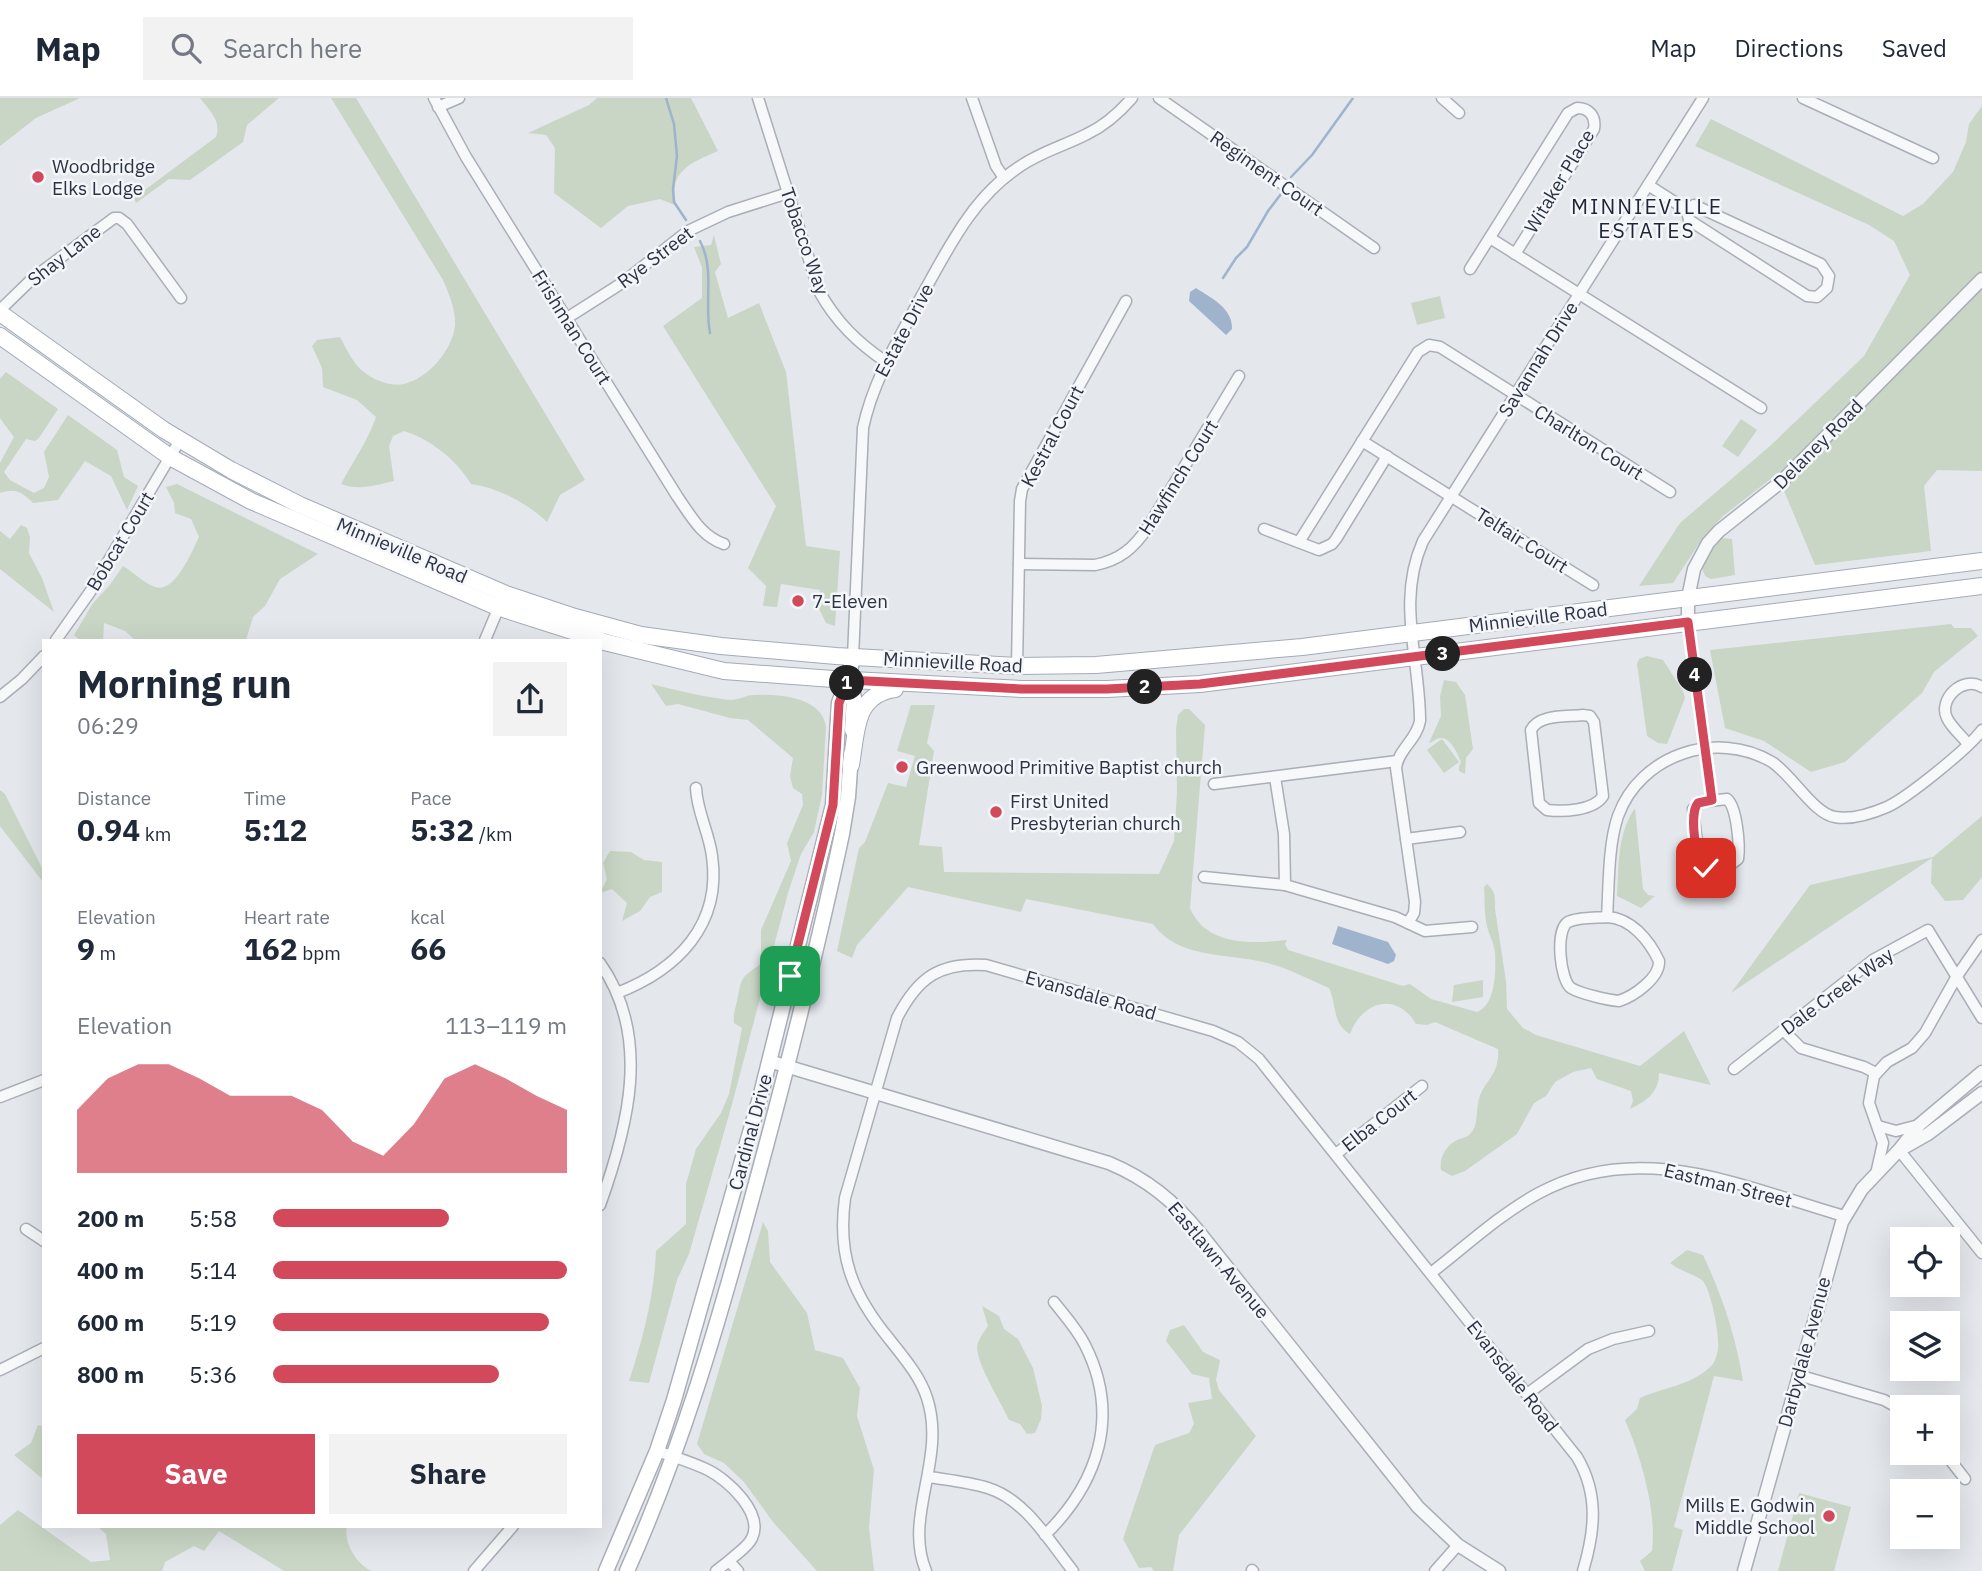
<!DOCTYPE html>
<html lang="en">
<head>
<meta charset="utf-8">
<style>
	:root { --surface:#fff; --page:#f2f2f3; --text:#1f2937; --muted:#747a83; --line:#e0e1e3; --accent:#d1495b }
	body { margin:0; font-family:"IBM Plex Sans",sans-serif; background:var(--page); color:var(--text); height:100vh; display:flex; flex-direction:column; font-size:26px; white-space:nowrap }
	* { box-sizing:border-box; margin:0 }
	p { font-size:23px; color:var(--muted) }
	.icon { flex:none; width:38px; height:38px; fill:none; stroke:currentColor; stroke-width:2; stroke-linecap:round; stroke-linejoin:round }
	.map { position:relative; flex:1; overflow:hidden }
	.drawer { position:absolute; left:42px; top:541px; width:560px; height:889px; display:flex; flex-direction:column; background:var(--surface); border-radius:0px; box-shadow:0 7px 28px #0002 }
	.drawer>* { flex:none }
	.buttons { position:absolute; left:1890px; top:1129px; display:grid; gap:14px }
	.buttons a { display:grid; place-items:center; width:70px; height:70px; border-radius:0px; background:var(--surface); box-shadow:0 7px 28px #0002; font-size:35px }
	.pin { position:absolute; display:grid; place-items:center; width:60px; height:60px; color:#fff; margin:-30px; border-radius:14px; box-shadow:0 4px 10px #0006 }
	.km { position:absolute; width:35px; height:35px; margin:-18px; border-radius:50%; background:#222; color:#fff; font-size:19px; line-height:35px; text-align:center }
	.round { display:grid; place-items:center; flex:none; width:74px; height:74px; border-radius:0px; background:var(--page) }
	.overview { display:flex; align-items:center; justify-content:space-between; height:119px; padding:0 35px }
	h1 { font-size:38px; font-weight:800; line-height:52px }
	.figures { display:grid; grid-template-columns:repeat(3,1fr); gap:10px; height:119px; padding:7px 35px }
	.figures div { display:grid; align-content:center }
	.figures b { font-size:30px; font-weight:800 }
	.figures small { font-size:19px; font-weight:400 }
	.figures p { font-size:19px }
	.chart { height:196px; padding:14px 35px }
	.chart p { display:flex; justify-content:space-between }
	.chart svg { width:100%; height:126px; margin-top:7px; fill:var(--accent); opacity:.7 }
	.button { display:flex; gap:14px; margin-top:auto; padding:14px 35px }
	.button a { flex:1; height:80px; border-radius:0px; background:var(--accent); color:#fff; font-size:28px; font-weight:800; line-height:80px; text-align:center }
	.button a+a { background:var(--page); color:var(--text) }
	ul { padding:0 35px; list-style:none; font-size:23px }
	li { display:grid; grid-template-columns:112px 84px 1fr; align-items:center; height:52px }
	li i { height:18px; border-radius:9px; background:var(--accent) }
	header { display:flex; align-items:center; gap:42px; box-sizing:border-box; height:98px; padding:0 35px; background:var(--surface); border-bottom:2px solid var(--line) }
	header strong { font-size:33px }
	nav { display:flex; gap:38px; margin-inline-start:auto; font-size:24px }
	.search { width:490px; height:63px; background:var(--page); display:flex; align-items:center; gap:18px; box-sizing:border-box; padding:0 24px; border-radius:0px; color:var(--muted); font-size:26px }
	.map>svg:first-child { display:block }
	.green { fill:#c9d6c5 }
	.water { fill:#9fb4cc }
	.lines { fill:none; stroke-linecap:round; stroke-linejoin:round }
	.stream { stroke:#9fb4cc; stroke-width:2.5 }
	.minor-casing { stroke:#a9aeb7; stroke-width:13 }
	.tertiary-casing { stroke:#a9aeb7; stroke-width:15 }
	.secondary-casing { stroke:#a9aeb7; stroke-width:17 }
	.primary-casing { stroke:#a3abb8; stroke-width:18 }
	.minor { stroke:#f7f8fa; stroke-width:10 }
	.tertiary { stroke:#f7f8fa; stroke-width:12 }
	.secondary { stroke:#fff; stroke-width:14 }
	.primary { stroke:#fff; stroke-width:16 }
	.route-casing { stroke:#fff; stroke-width:14 }
	.route { stroke:#d1495b; stroke-width:9 }
	.poi-dot { fill:#d1495b; stroke:#f4f6f9; stroke-width:2.5 }
	.labels { text-anchor:middle; dominant-baseline:central; stroke-width:5; stroke-linejoin:round; paint-order:stroke }
	.poi-label { font-size:19px; fill:#2b3445; stroke:#f4f6f9; text-anchor:start }
	.street-label { font-size:19px; fill:#2b3445; stroke:#f4f6f9 }
	.neighbourhood-label { font-size:21px; letter-spacing:2px; fill:#1d2536; stroke:#f4f6f9 }
</style>
</head>
<body>
<header>
<strong>Map</strong>
<div class="search"><svg class="icon" aria-label="search" viewBox="0 0 24 24"><circle cx="10" cy="10" r="6"/><path d="M15 15l6 6"/></svg>Search here</div>
<nav><a>Map</a><a>Directions</a><a>Saved</a></nav>
</header>
<div class="map">
<svg width="1982" height="1473" viewBox="0 0 1982 1473">
	<rect width="100%" height="100%" fill="#e4e7ec"/>
	<!-- green -->
	<g class="green">
		<path d="M0,0H80L36,20L0,48Z"/>
		<path d="M200,0H279L247,27L243,44L190,82L169,81L136,105L134,100L216,39C222,23 209,12 200,0Z"/>
		<path d="M331,0H356L585,382L560,397L547,424C527,405 499,390 471,386C457,362 430,341 404,333L393,338L389,348L394,383C376,387 359,393 341,386C353,363 368,343 376,319L357,302L323,289L322,270L312,248L317,242L340,239C346,250 353,266 364,274C373,282 392,289 404,286C429,280 452,252 455,228C456,212 449,196 443,182Z"/>
		<path d="M597,0H691L718,53C692,64 666,74 677,108L660,101L628,108L601,130L554,95L555,50L546,37L528,35L589,7Z"/>
		<path d="M1982,8V373L1937,372L1924,388L1931,453L1815,467L1777,376L1723,418L1702,441L1673,485L1639,488L1680,425L1770,348L1864,258L1910,177L1894,143L1869,127L1695,48L1711,21L1903,118L1923,106L1953,74L1966,44L1969,26Z"/>
		<path d="M714,137L721,166L715,174L728,220L759,205L786,274L806,448L840,453L835,528L826,525L819,511L820,492L781,486L777,509L763,508L766,488L748,470L776,408L663,228L702,200V169L694,149L711,147Z"/>
		<path d="M1440,198L1445,220L1417,227L1411,205Z"/>
		<path d="M6,274L58,311L39,340L35,343L26,341L4,374L10,382L34,395L44,390L49,379L44,354L68,317L117,352L124,379L138,388L127,412L111,378L85,363L58,402L33,405C21,394 16,390 0,395V365L14,339L0,320V281Z"/>
		<path d="M1741,321L1757,332L1738,359L1722,348Z"/>
		<path d="M177,386L318,456L280,481L265,508L253,519L246,542H135L125,533L104,525L103,542H80L74,537L93,505L109,488L123,468C133,474 144,485 155,489C175,496 192,453 199,439L191,421L175,415L174,405L166,389Z"/>
		<path d="M21,427L27,430L30,439L29,455L42,480L54,514L0,471V433L10,441Z"/>
		<path d="M1722,440L1732,441L1735,477L1711,481L1705,478L1702,470L1708,457Z"/>
		<path d="M1951,526L1954,530H1971L1978,538L1934,574L1922,595L1845,664L1811,674L1764,643L1725,630L1710,552Z"/>
		<path d="M1647,558L1663,562L1683,593L1685,600L1667,646L1658,645L1647,638L1637,566L1639,561Z"/>
		<path d="M1444,582L1456,584L1465,597L1473,651L1466,660L1465,676L1459,673V668L1461,664C1458,656 1450,639 1441,640C1436,640 1433,644 1429,645L1441,618L1440,598Z"/>
		<path d="M651,586C673,591 694,597 716,600C722,601 731,603 737,601C743,600 747,597 753,597C777,596 822,598 826,629L822,697L814,734L801,756L788,795L731,1010L689,1156L677,1182L649,1285L629,1283C643,1240 654,1199 656,1153L686,1126V1086L696,1051L721,1015L729,996L742,930L734,925C733,916 735,912 737,903C742,879 740,880 761,866V832L791,763L787,745L803,707L802,696L793,690L790,678L793,660L748,622L730,620L678,606L666,608Z"/>
		<path d="M911,607H935L927,645L934,653L919,747L942,749L944,774L1159,776L1174,743L1177,695L1176,631L1178,617L1184,611H1189L1205,627L1190,810C1206,848 1250,846 1287,842L1285,846L1288,852L1403,888L1410,886L1431,901L1477,914C1496,907 1496,872 1495,854C1494,845 1489,837 1487,828C1484,815 1485,802 1484,789L1487,786C1496,793 1495,801 1495,811L1506,883L1507,911L1523,930L1536,937L1640,968L1684,933L1711,987L1659,975C1659,994 1647,1003 1630,1011L1633,1003L1631,993L1597,981L1591,970L1573,974L1555,984L1546,998L1534,1005L1517,1036L1465,1073L1452,1078L1441,1072C1439,1059 1446,1047 1459,1041C1462,1040 1466,1040 1469,1037C1478,1030 1476,1016 1478,1006C1481,983 1500,980 1498,951L1435,924L1427,927L1416,926C1397,893 1362,903 1350,936C1332,926 1337,907 1329,890C1308,881 1286,869 1263,864C1226,855 1178,861 1153,826L1026,801L1021,814L908,789L857,847L852,860L837,853L859,750L865,744L888,685L906,689L915,658L897,653Z"/>
		<path d="M1442,641L1459,664L1444,675L1427,652Z"/>
		<path d="M0,692L5,696L44,774V795L43,784L0,728Z"/>
		<path d="M1635,710L1643,791L1648,797L1655,798L1641,810L1617,798C1619,768 1617,736 1635,710Z"/>
		<path d="M1982,718V779L1963,802L1945,803L1931,785L1932,760L1731,895L1810,787L1933,759Z"/>
		<path d="M610,753L631,754L644,762L662,764V794L650,799L640,813L622,823L627,805L612,791L600,795L607,781L603,765Z"/>
		<path d="M1483,882V899L1452,904L1454,887Z"/>
		<path d="M763,1124L768,1133L770,1164L807,1215L815,1252L843,1260L860,1290L857,1318L874,1372L869,1429L874,1473H817L773,1424L744,1384L724,1365L704,1356L697,1346Z"/>
		<path d="M1687,1152L1703,1157C1722,1197 1736,1239 1743,1283L1714,1278L1674,1429L1683,1432L1672,1473H1645L1640,1463L1652,1453C1657,1413 1641,1359 1625,1322L1637,1311L1640,1300C1664,1289 1689,1288 1709,1270C1714,1267 1717,1258 1718,1251C1720,1239 1711,1192 1703,1183C1698,1178 1678,1172 1670,1165Z"/>
		<path d="M982,1208L999,1218L1004,1231L1018,1241L1033,1270L1042,1308L1041,1321L1035,1335L1027,1336L1020,1326L1009,1322C1001,1304 977,1267 977,1249C978,1241 984,1234 988,1228Z"/>
		<path d="M1184,1227L1203,1254L1220,1262L1216,1282L1219,1292L1256,1338L1179,1437L1173,1473H1154L1151,1469L1139,1470L1123,1441L1155,1347L1189,1335L1194,1326L1188,1305L1212,1301L1209,1280L1192,1276L1166,1243L1170,1232Z"/>
		<path d="M38,1327L44,1328V1382L14,1357L31,1345Z"/>
		<path d="M1799,1395L1851,1409L1834,1473H1778Z"/>
		<path d="M18,1412L91,1464L110,1462L106,1436L97,1428H347C343,1444 357,1467 372,1473H284L219,1433L204,1453L194,1448L165,1464L162,1473H0V1427Z"/>
	</g>
	<!-- water -->
	<g class="water">
		<path d="M1196,190C1211,200 1233,210 1232,231L1226,237L1189,203L1190,194Z"/>
		<path d="M1338,828L1388,844L1396,857L1394,863L1388,866L1332,846Z"/>
	</g>
	<g class="lines">
		<!-- stream -->
		<g class="stream">
			<path d="M666,0L674,26L677,58L673,91L674,104L686,122"/>
			<path d="M1291,79L1312,57L1353,0"/>
			<path d="M700,143C715,171 704,204 710,235"/>
			<path d="M1223,180L1236,160L1247,149L1268,113L1281,96"/>
		</g>
		<!-- minor casing -->
		<g class="minor-casing">
			<g id="minor">
				<path d="M434,0L466,59L677,398C691,418 701,438 724,446"/>
				<path d="M758,0L819,193C836,224 858,245 886,264"/>
				<path d="M972,0L996,68L1004,80"/>
				<path d="M1159,0L1374,150"/>
				<path d="M1442,0L1459,15"/>
				<path d="M1803,0L1933,60"/>
				<path d="M438,9L459,0"/>
				<path d="M1648,87L1687,112"/>
				<path d="M1694,107L1821,166L1829,178L1827,190L1817,199L1807,198L1689,122L1687,113Z"/>
				<path d="M1490,140L1761,310"/>
				<path d="M1470,171L1568,15L1577,10C1590,10 1596,19 1594,31L1515,156"/>
				<path d="M0,212L33,180L114,120H119L127,126L181,200"/>
				<path d="M567,220L622,185L688,133L728,114L788,95"/>
				<path d="M1362,343L1593,487"/>
				<path d="M1264,431L1319,452L1332,446L1336,441L1387,358"/>
				<path d="M1299,444L1418,254L1429,247L1440,249L1670,394"/>
				<path d="M1019,466L1095,467C1120,462 1134,450 1148,429L1239,278"/>
				<path d="M1688,525L1712,702"/>
				<path d="M56,542L90,494L180,342"/>
				<path d="M485,542L501,504"/>
				<path d="M853,559L863,330C873,283 898,242 921,199C948,151 972,100 1019,69C1040,54 1064,48 1087,36C1104,28 1119,15 1132,0"/>
				<path d="M1017,568L1020,403L1022,391L1126,203"/>
				<path d="M0,599L22,581L44,558"/>
				<path d="M1583,617L1590,618L1594,624L1603,698C1594,713 1562,714 1547,712L1539,705L1531,632C1539,616 1566,619 1583,617Z"/>
				<path d="M1968,646C1962,638 1951,629 1947,620C1938,602 1962,577 1982,589"/>
				<path d="M1275,679L1284,736L1285,787L1395,819L1408,825L1414,815L1415,804L1396,670C1398,652 1417,641 1420,623C1420,560 1396,504 1423,443L1703,0"/>
				<path d="M1214,686L1397,663"/>
				<path d="M1727,701C1737,709 1740,748 1738,761L1730,767L1705,770L1699,763L1693,711L1701,704Z"/>
				<path d="M1406,741L1460,734"/>
				<path d="M1204,779L1285,787"/>
				<path d="M1607,819C1609,788 1608,747 1618,718C1640,657 1716,631 1772,664C1792,677 1814,716 1835,719C1851,722 1873,715 1887,709C1907,700 1969,650 1982,632"/>
				<path d="M1607,819C1631,820 1649,842 1659,863C1660,880 1634,898 1619,903C1608,902 1581,896 1571,890C1560,882 1555,832 1568,824C1578,819 1596,820 1607,819Z"/>
				<path d="M1408,825L1425,833L1472,829"/>
				<path d="M600,865C652,939 628,1029 600,1107"/>
				<path d="M617,895C677,872 722,827 712,758C709,734 697,714 696,690"/>
				<path d="M1783,932L1801,950L1864,969L1876,975"/>
				<path d="M1734,971L1873,862L1928,832L1982,920"/>
				<path d="M0,999L44,982"/>
				<path d="M1878,1028L1896,1033L1919,1027"/>
				<path d="M1899,1052L1982,1155"/>
				<path d="M1336,1056L1422,988"/>
				<path d="M1876,1076L1883,1045L1869,1005L1874,978L1887,964L1912,950L1925,935L1957,878L1982,842"/>
				<path d="M26,1131L44,1143"/>
				<path d="M1431,1175C1466,1148 1500,1116 1539,1095C1640,1040 1743,1089 1844,1118"/>
				<path d="M0,1272L44,1250"/>
				<path d="M1798,1277L1884,1302L1902,1312"/>
				<path d="M1527,1296L1588,1251L1613,1241L1649,1233"/>
				<path d="M657,1353C674,1359 692,1364 708,1372C728,1382 764,1415 752,1440C748,1449 736,1456 729,1463"/>
				<path d="M1944,1354L1965,1381"/>
				<path d="M929,1379C948,1382 969,1384 988,1390C1026,1402 1049,1443 1073,1473"/>
				<path d="M1045,1437C1098,1385 1121,1318 1085,1247C1077,1231 1065,1218 1054,1204"/>
				<path d="M1252,1472L1253,1473"/>
				<path d="M474,1473L513,1428"/>
				<path d="M716,1473L729,1463L738,1473"/>
				<path d="M926,1473C903,1418 947,1361 927,1300C920,1278 904,1260 890,1242C853,1197 837,1159 845,1100L897,920C918,879 940,864 986,867L1213,933L1238,944L1259,961L1577,1359C1599,1396 1595,1433 1583,1473"/>
				<path d="M1435,1473L1458,1447"/>
			</g>
		</g>
		<!-- tertiary casing -->
		<g class="tertiary-casing">
			<g id="tertiary">
				<path d="M1688,525V500L1694,471L1708,445L1719,433L1782,383L1982,181"/>
				<path d="M769,963L1109,1065C1147,1081 1174,1103 1200,1135L1418,1409L1458,1447L1499,1473"/>
				<path d="M1905,1049L1928,1036L1982,995"/>
				<path d="M1744,1473L1842,1124L1862,1091L1899,1052L1919,1027L1982,974"/>
			</g>
		</g>
		<!-- secondary casing -->
		<g class="secondary-casing">
			<g id="secondary">
				<path d="M848,582L854,599L852,632"/>
				<path d="M606,1473L657,1353L674,1302L761,996L833,707L839,605L848,582L853,559"/>
				<path d="M627,1473C680,1354 715,1237 749,1111C783,987 815,862 842,736L848,699L851,656"/>
			</g>
		</g>
		<!-- primary casing -->
		<g class="primary-casing">
			<g id="primary">
				<path d="M0,215L164,332L231,372L300,407L506,496L575,519L641,537L721,548L836,558L1017,568L1096,567L1302,549L1982,463"/>
				<path d="M0,238L170,359L251,403L497,509L600,542"/>
				<path d="M600,543L724,573L833,581L1022,591H1107L1200,586L1982,488"/>
				<path d="M851,667C857,633 854,597 895,591"/>
			</g>
		</g>
		<!-- minor -->
		<use href="#minor" class="minor"/>
		<!-- tertiary -->
		<use href="#tertiary" class="tertiary"/>
		<!-- secondary -->
		<use href="#secondary" class="secondary"/>
		<!-- primary -->
		<use href="#primary" class="primary"/>
	</g>
	<g class="lines">
		<!-- route casing -->
		<g class="route-casing">
			<path id="route" d="M790,878L833,707L839,605L848,582L1022,591H1107L1200,586L1688,524L1712,702L1698,705C1689,715 1695,763 1706,770"/>
		</g>
		<!-- route -->
		<use href="#route" class="route"/>
	</g>
	<!-- markers -->
	<g class="poi-dot">
		<circle cx="38" cy="79" r="7"/>
		<circle cx="798" cy="503" r="7"/>
		<circle cx="902" cy="669" r="7"/>
		<circle cx="996" cy="714" r="7"/>
		<circle cx="1829" cy="1418" r="7"/>
	</g>
	<g class="labels">
		<!-- poi labels -->
		<g class="poi-label">
			<text x="52" y="68">Woodbridge<tspan x="52" dy="22">Elks Lodge</tspan></text>
			<text x="812" y="503">7-Eleven</text>
			<text x="916" y="669">Greenwood Primitive Baptist church</text>
			<text x="1010" y="703">First United<tspan x="1010" dy="22">Presbyterian church</tspan></text>
			<text x="1815" y="1407" text-anchor="end">Mills E. Godwin<tspan x="1815" dy="22">Middle School</tspan></text>
		</g>
		<!-- street labels -->
		<g class="street-label">
			<text transform="translate(1267 75) rotate(35)">Regiment Court</text>
			<text transform="translate(1559 83) rotate(-59)">Witaker Place</text>
			<text transform="translate(805 143) rotate(71)">Tobacco Way</text>
			<text transform="translate(64 157) rotate(-38)">Shay Lane</text>
			<text transform="translate(655 159) rotate(-37)">Rye Street</text>
			<text transform="translate(572 229) rotate(58)">Frishman Court</text>
			<text transform="translate(904 232) rotate(-62)">Estate Drive</text>
			<text transform="translate(1538 261) rotate(-58)">Savannah Drive</text>
			<text transform="translate(1052 338) rotate(-62)">Kestral Court</text>
			<text transform="translate(1589 344) rotate(32)">Charlton Court</text>
			<text transform="translate(1818 346) rotate(-45)">Delaney Road</text>
			<text transform="translate(1178 379) rotate(-58)">Hawfinch Court</text>
			<text transform="translate(1522 442) rotate(32)">Telfair Court</text>
			<text transform="translate(120 443) rotate(-59)">Bobcat Court</text>
			<text transform="translate(402 452) rotate(23)">Minnieville Road</text>
			<text transform="translate(1538 519) rotate(-7)">Minnieville Road</text>
			<text transform="translate(953 564) rotate(3)">Minnieville Road</text>
			<text transform="translate(1837 893) rotate(-36)">Dale Creek Way</text>
			<text transform="translate(1091 897) rotate(16)">Evansdale Road</text>
			<text transform="translate(1379 1022) rotate(-38)">Elba Court</text>
			<text transform="translate(750 1034) rotate(-75)">Cardinal Drive</text>
			<text transform="translate(1728 1087) rotate(14)">Eastman Street</text>
			<text transform="translate(1219 1162) rotate(50)">Eastlawn Avenue</text>
			<text transform="translate(1804 1254) rotate(-75)">Darbydale Avenue</text>
			<text transform="translate(1513 1278) rotate(52)">Evansdale Road</text>
		</g>
		<!-- neighbourhood labels -->
		<g class="neighbourhood-label">
			<text x="1647" y="108">MINNIEVILLE<tspan x="1647" dy="24">ESTATES</tspan></text>
		</g>
	</g>
</svg>
<div class="buttons">
<a><svg class="icon" aria-label="locate" viewBox="0 0 24 24"><circle cx="12" cy="12" r="6"/><path d="M12 2v4M12 18v4M2 12h4M18 12h4"/></svg></a>
<a><svg class="icon" aria-label="layers" viewBox="0 0 24 24"><path d="M12 4l9 5-9 5-9-5zM3 14l9 5 9-5"/></svg></a>
<a>+</a>
<a>−</a>
</div>
<div class="pin" style="left:790px;top:878px;background:#1e9e55"><svg class="icon" aria-label="arrive" viewBox="0 0 24 24"><path d="M6 21V4h12l-3 4 3 4H6"/></svg></div>
<div class="pin" style="left:1706px;top:770px;background:#d93025"><svg class="icon" aria-label="check" viewBox="0 0 24 24"><path d="M5 12l5 5 9-10"/></svg></div>
<b class="km" style="left:847px;top:585px">1</b>
<b class="km" style="left:1145px;top:589px">2</b>
<b class="km" style="left:1443px;top:556px">3</b>
<b class="km" style="left:1695px;top:577px">4</b>
<section class="drawer">
<div class="overview"><div><h1>Morning run</h1><p>06:29</p></div><a class="round"><svg class="icon" aria-label="share" viewBox="0 0 24 24"><path d="M12 15V3M7 8l5-5 5 5M5 13v7h14v-7"/></svg></a></div>
<div class="figures">
<div><p>Distance</p><b>0.94<small> km</small></b></div>
<div><p>Time</p><b>5:12</b></div>
<div><p>Pace</p><b>5:32<small> /km</small></b></div>
</div>
<div class="figures">
<div><p>Elevation</p><b>9<small> m</small></b></div>
<div><p>Heart rate</p><b>162<small> bpm</small></b></div>
<div><p>kcal</p><b>66</b></div>
</div>
<div class="chart"><p><span>Elevation</span>113–119 m</p>
<svg viewBox="0 0 160 44" preserveAspectRatio="none"><path d="M0 44V22L10 11L20 6L30 6L40 11L50 17L60 17L70 17L80 22L90 33L100 38L110 27L120 11L130 6L140 11L150 17L160 22V44z"/></svg>
</div>
<ul>
<li><b>200 m</b>5:58<i style="width:60%"></i></li>
<li><b>400 m</b>5:14<i style="width:100%"></i></li>
<li><b>600 m</b>5:19<i style="width:94%"></i></li>
<li><b>800 m</b>5:36<i style="width:77%"></i></li>
</ul>
<div class="button"><a>Save</a><a>Share</a></div>
</section>
</div>
</body>
</html>
